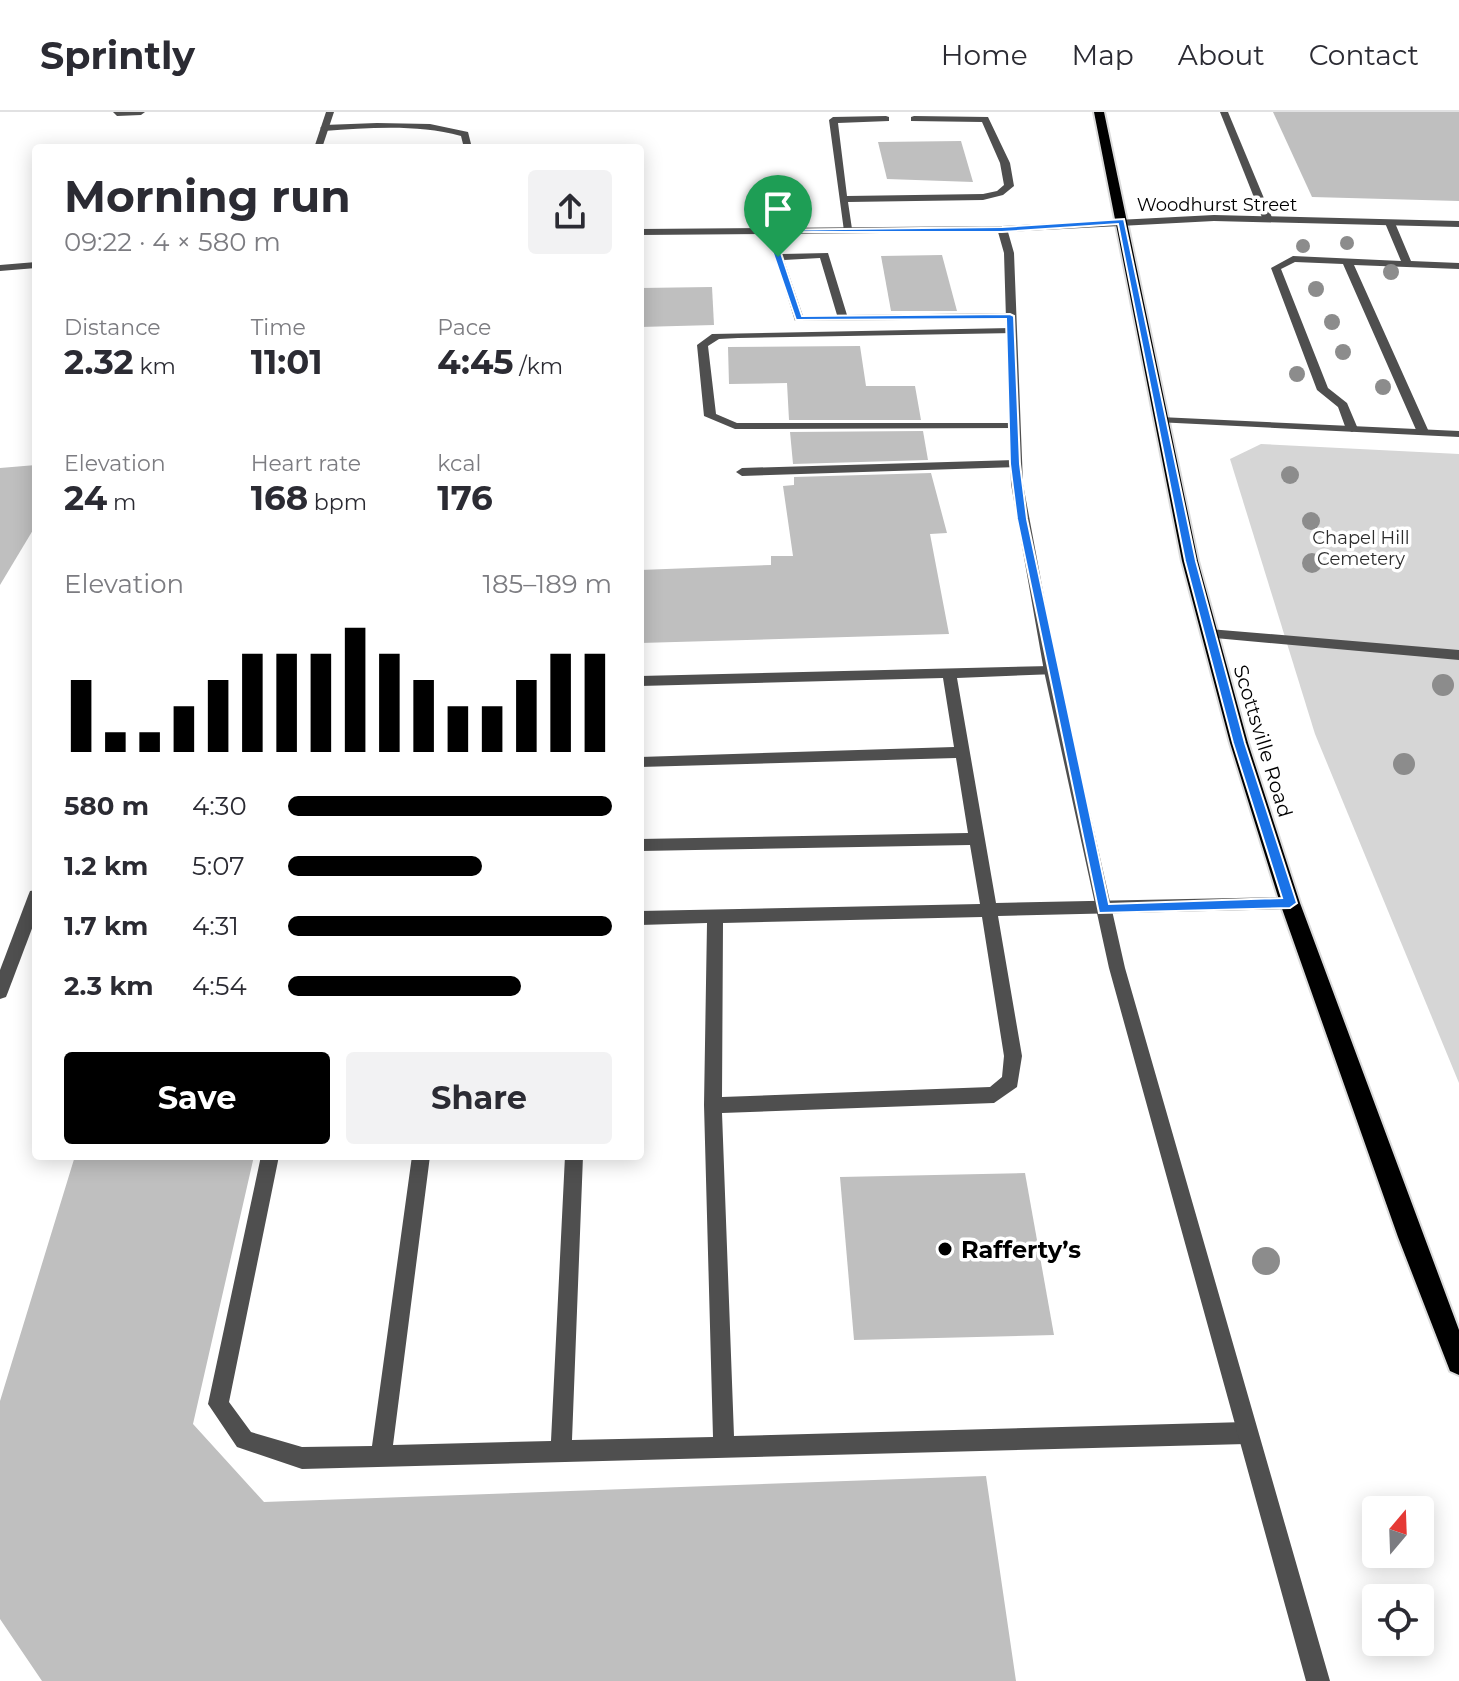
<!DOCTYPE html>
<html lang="en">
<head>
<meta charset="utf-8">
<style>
	:root { --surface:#fff; --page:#f2f2f3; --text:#2b2b33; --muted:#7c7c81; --line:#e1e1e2; --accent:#000 }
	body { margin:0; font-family:Montserrat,sans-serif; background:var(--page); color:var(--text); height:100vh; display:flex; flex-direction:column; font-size:30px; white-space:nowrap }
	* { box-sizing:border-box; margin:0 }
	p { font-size:26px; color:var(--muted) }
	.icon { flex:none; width:44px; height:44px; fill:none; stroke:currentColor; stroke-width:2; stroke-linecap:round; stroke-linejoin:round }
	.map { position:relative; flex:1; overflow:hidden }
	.side { position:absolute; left:32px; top:32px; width:612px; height:1016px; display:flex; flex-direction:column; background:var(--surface); border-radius:8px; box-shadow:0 4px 20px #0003 }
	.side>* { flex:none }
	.needle { width:52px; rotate:19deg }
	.tools { position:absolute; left:1362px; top:1384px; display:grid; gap:16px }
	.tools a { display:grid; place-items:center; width:72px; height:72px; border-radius:8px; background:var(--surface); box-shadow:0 4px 20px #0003; font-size:40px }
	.pin { position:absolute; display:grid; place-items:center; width:68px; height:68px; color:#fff; margin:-82px -34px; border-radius:50% 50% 50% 0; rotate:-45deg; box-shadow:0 0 8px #0007 }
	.pin .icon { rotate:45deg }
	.round { display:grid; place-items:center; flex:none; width:84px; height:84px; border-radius:8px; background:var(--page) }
	.head { display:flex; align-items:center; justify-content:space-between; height:136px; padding:0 32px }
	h1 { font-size:44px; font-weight:700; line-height:60px }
	.metrics { display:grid; grid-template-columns:repeat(3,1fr); gap:12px; height:136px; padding:8px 32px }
	.metrics div { display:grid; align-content:center }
	.metrics b { font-size:34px; font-weight:700 }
	.metrics small { font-size:22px; font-weight:400 }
	.metrics p { font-size:22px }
	.chart { height:224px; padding:16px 32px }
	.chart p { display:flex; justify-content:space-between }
	.chart svg { width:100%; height:144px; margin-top:8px; stroke:var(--accent); stroke-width:6 }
	.button { display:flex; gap:16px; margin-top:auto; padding:16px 32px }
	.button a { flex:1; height:92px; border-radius:8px; background:var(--accent); color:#fff; font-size:32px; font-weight:700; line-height:92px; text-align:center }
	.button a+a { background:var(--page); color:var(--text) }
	ul { padding:0 32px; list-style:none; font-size:26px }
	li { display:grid; grid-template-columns:128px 96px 1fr; align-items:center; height:60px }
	li i { height:20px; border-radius:10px; background:var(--accent) }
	header { display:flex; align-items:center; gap:48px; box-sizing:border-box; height:112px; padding:0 40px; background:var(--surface); border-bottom:2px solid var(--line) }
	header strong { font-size:38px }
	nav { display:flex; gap:44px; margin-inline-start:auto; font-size:28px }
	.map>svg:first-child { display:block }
	.green { fill:#d6d6d6 }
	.building { fill:#bfbfbf }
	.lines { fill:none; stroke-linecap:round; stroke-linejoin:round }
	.primary-casing { stroke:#dbdbdb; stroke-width:4 }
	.service { fill:#4f4f4f; fill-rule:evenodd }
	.minor { fill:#4f4f4f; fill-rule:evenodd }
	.primary { fill:#000; fill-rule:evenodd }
	.tree { fill:#8c8c8c }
	.route { fill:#1a73e8; stroke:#fff; stroke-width:2; fill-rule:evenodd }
	.poi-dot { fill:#000; stroke:#fff; stroke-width:3 }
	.labels { text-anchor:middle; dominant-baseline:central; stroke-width:7; stroke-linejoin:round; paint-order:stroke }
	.far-street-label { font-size:18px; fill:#000; stroke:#fff }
	.far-park-label { font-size:18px; fill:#2d2d2d; stroke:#fff }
	.street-label { font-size:20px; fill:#000; stroke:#fff }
	.near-poi-label { font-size:24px; font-weight:bold; fill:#000; stroke:#fff; text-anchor:start }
</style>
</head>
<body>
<header>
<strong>Sprintly</strong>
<nav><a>Home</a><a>Map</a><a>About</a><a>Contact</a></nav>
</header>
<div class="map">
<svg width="1459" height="1569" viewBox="0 0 1459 1569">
	<rect width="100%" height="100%" fill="#fff"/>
	<!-- green -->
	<path class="green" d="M1261,332L1459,342V971L1315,622L1230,347Z"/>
	<!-- building -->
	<g class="building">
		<path d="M1273,0H1459V89L1312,85Z"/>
		<path d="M961,29L973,70L887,67L878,30Z"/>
		<path d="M942,143L957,199H891L881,144Z"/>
		<path d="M712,175L714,213L640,215V176Z"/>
		<path d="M860,234L866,274H915L921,308H789L787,271L729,272L728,235Z"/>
		<path d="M923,319L928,348L793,352L790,320Z"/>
		<path d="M36,353V413L0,473V356Z"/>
		<path d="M931,361L947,421L930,422L949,522L640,531V458L771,453V444H793L783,374L794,373V365Z"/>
		<path d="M75,1044H254L193,1312L264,1390L986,1364L1016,1569H42L0,1507V1289Z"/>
		<path d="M1025,1061L1054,1223L854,1228L840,1065Z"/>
	</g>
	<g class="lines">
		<!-- primary casing -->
		<g class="primary-casing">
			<path id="primary" d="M1094,0H1104L1198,449L1248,631L1300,791L1459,1218V1263L1450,1259L1398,1125L1280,791L1230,631L1182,449Z"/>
		</g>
		<!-- service -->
		<g class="service">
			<path d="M113,0H145L141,3L117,4Z"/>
			<path d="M1220,0H1228L1273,108L1271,110L1263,108Z"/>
			<path d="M886,4L889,5V9L838,11L847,84L983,82L997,79L1004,73L1000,51L982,10L911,9V5L914,4L988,5L1010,51L1014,74L1003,83L983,88L848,90L852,117L844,119L829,8L833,5Z"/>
			<path d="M377,11L430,12L468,20L472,36H464L461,24C416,12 370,16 324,19L320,16L324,13Z"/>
			<path d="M1390,108L1395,111L1411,149L1459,151V157L1354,153L1429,320L1423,323L1417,320L1343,152L1295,150L1281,157L1328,276L1347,291L1358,317L1352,320L1346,317L1338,295L1317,278L1271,156L1293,144L1401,149L1385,111Z"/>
			<path d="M766,116L774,118L782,142L828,141L847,203L1010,201L1015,204L1010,207L795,209ZM820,146L837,203L803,204L784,148Z"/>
			<path d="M1011,216L1015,217V221L738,226L719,227L708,234L716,302L737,311H1013L1017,312V316L735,317L704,304L697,233L712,222Z"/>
			<path d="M1015,348L1021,352L1019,355L742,364L736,360L742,356Z"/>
			<path d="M1209,517L1459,538V548L1204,525L1202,522Z"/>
			<path d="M1051,554L1056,556L1058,559L1056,562L957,566L996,791L1290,785L1296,786L1298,791L1296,796L1290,797L998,804L1022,944L1017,975L994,991L722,1001L734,1324L1246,1310L1253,1314L1257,1321L1253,1328L1246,1332L302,1357L237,1335L208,1292L261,1044H279L229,1290L251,1320L302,1335L372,1334L412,1044H430L393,1333L551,1329L565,1044H583L572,1328L713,1325L704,993L707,811L640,813V799L980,792L970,733L640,739V727L968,721L956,646L640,655V645L954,635L943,566L640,574V564ZM982,805L1004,944L1002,965L990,975L722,985L723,811Z"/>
		</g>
		<!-- minor -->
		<g class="minor">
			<path d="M326,0H334L322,36H314Z"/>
			<path d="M1214,103L1459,109V115L1214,109L1008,120L1014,141L1023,372L1058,559L1125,856L1330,1569H1306L1109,856L1044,559L1011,372L1004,141L998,120L640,123V117L1002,114Z"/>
			<path d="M36,150V156L0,159V153Z"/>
			<path d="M1160,305L1459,319V325L1156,310V306Z"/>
			<path d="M36,778V806L8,880L6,885L0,887V858L28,784L30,779Z"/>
		</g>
		<!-- primary -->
		<use href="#primary" class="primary"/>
	</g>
	<!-- trees -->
	<g class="tree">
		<circle cx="1347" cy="131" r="7"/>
		<circle cx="1303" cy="134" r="7"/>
		<circle cx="1391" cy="160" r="8"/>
		<circle cx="1316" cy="177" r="8"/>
		<circle cx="1332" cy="210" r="8"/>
		<circle cx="1343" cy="240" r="8"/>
		<circle cx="1297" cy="262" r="8"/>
		<circle cx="1383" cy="275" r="8"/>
		<circle cx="1290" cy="363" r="9"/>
		<circle cx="1311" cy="409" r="9"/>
		<circle cx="1312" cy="451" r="10"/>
		<circle cx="1443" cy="573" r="11"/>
		<circle cx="1404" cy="652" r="11"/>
		<circle cx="1266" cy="1149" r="14"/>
	</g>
	<!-- route -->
	<path class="route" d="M1124,107L1196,449L1245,631L1297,791L1290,796L1099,801L1017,407L1010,352L1006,207L796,208L765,118L1002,115ZM1118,112L1185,449L1233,631L1282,786L1109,792L1027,407L1020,352L1014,204L1010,202L802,204L774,120H1002Z"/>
	<!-- markers -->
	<circle class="poi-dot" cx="945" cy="1137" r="8"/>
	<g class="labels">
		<!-- far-street labels -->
		<g class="far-street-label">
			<text x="1217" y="93">Woodhurst Street</text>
		</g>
		<!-- far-park labels -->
		<g class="far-park-label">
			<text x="1361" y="426">Chapel Hill<tspan x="1361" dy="21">Cemetery</tspan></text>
		</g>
		<!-- street labels -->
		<g class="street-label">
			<text transform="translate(1263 629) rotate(73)">Scottsville Road</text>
		</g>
		<!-- near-poi labels -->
		<g class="near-poi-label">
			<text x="961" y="1137">Rafferty’s</text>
		</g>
	</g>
</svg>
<div class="tools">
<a><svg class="needle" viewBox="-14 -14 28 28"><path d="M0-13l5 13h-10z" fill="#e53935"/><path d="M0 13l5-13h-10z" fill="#7c7c81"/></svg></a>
<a><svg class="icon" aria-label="locate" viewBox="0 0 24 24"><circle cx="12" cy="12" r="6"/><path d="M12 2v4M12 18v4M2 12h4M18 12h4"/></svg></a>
</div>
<div class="pin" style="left:778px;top:145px;background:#1e9e55"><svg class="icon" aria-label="arrive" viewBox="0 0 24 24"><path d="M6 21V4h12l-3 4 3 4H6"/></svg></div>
<section class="side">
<div class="head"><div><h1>Morning run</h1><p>09:22 · 4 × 580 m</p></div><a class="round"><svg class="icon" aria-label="share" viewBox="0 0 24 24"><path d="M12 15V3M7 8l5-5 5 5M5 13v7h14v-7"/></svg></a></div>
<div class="metrics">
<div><p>Distance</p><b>2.32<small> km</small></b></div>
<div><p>Time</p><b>11:01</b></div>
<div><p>Pace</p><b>4:45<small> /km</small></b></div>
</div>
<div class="metrics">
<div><p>Elevation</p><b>24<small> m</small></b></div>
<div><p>Heart rate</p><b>168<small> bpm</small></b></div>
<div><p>kcal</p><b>176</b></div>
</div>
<div class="chart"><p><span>Elevation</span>185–189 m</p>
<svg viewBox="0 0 160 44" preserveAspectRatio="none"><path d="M5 44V22M15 44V38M25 44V38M35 44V30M45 44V22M55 44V14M65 44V14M75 44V14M85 44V6M95 44V14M105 44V22M115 44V30M125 44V30M135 44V22M145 44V14M155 44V14"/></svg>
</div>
<ul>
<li><b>580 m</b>4:30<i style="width:100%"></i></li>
<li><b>1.2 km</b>5:07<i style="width:60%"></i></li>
<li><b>1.7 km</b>4:31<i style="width:100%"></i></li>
<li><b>2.3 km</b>4:54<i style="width:72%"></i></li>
</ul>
<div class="button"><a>Save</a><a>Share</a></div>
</section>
</div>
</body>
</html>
